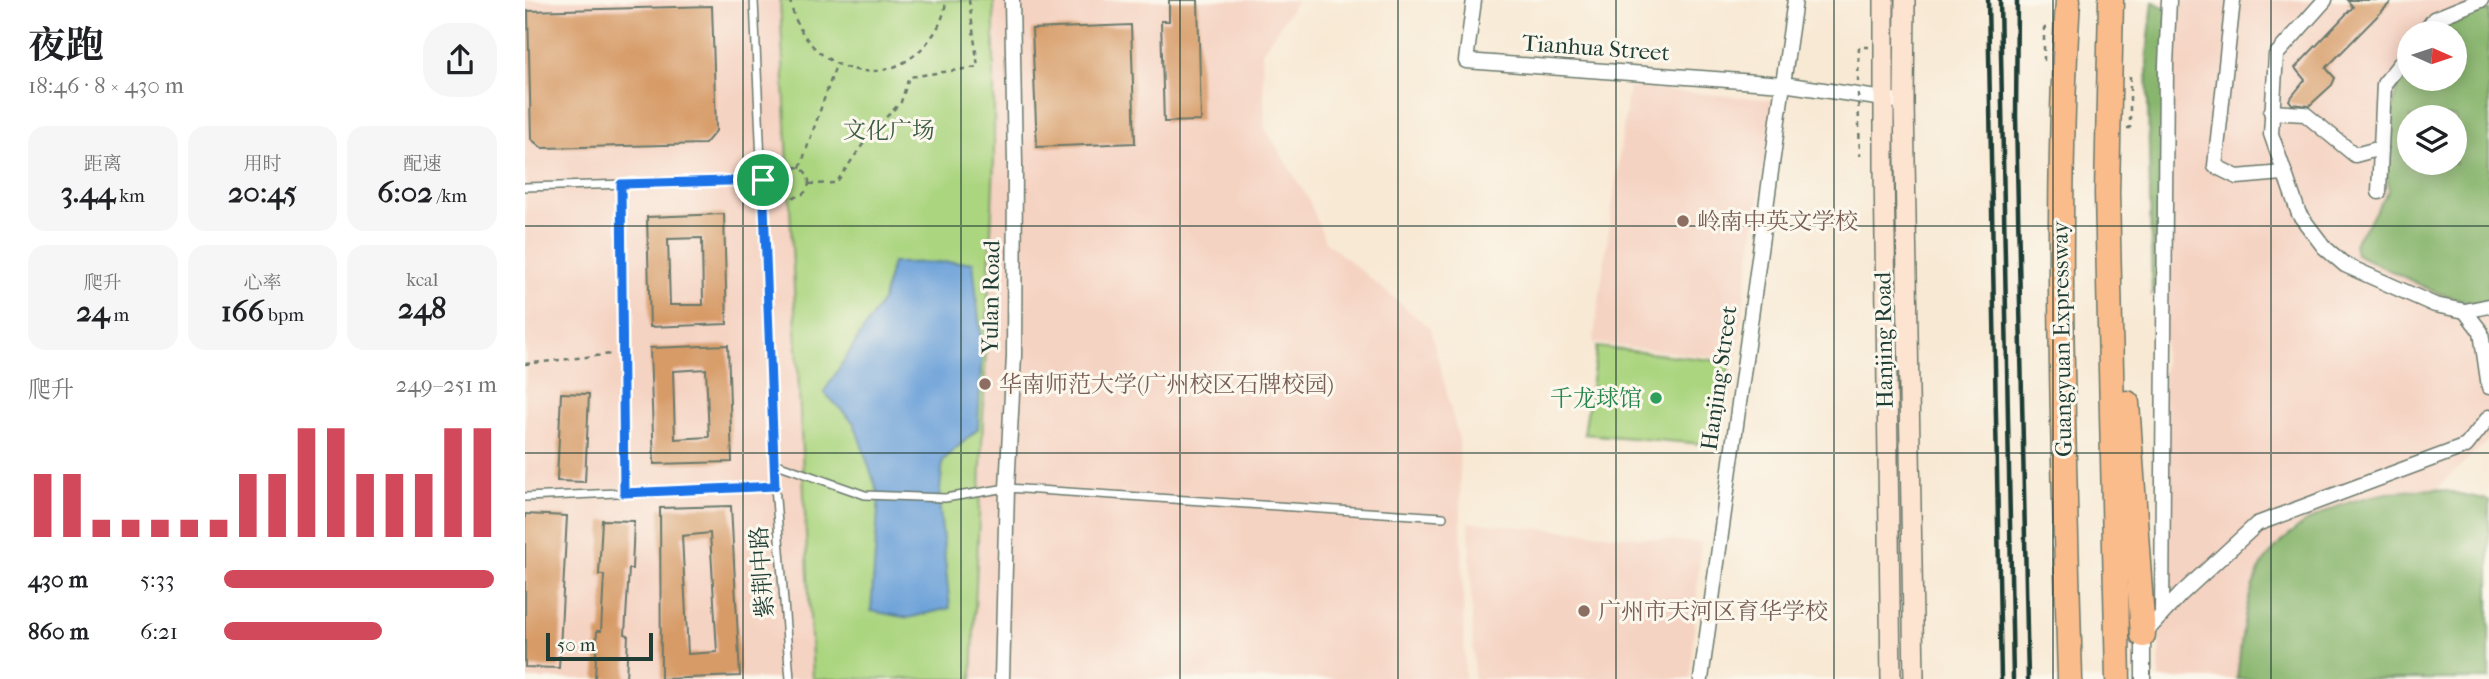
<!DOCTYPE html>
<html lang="zh">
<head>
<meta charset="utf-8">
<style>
	:root { --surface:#fff; --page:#f6f6f6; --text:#202124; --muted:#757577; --accent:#d1495b }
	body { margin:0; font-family:"IM FELL French Canon","Noto Serif SC",serif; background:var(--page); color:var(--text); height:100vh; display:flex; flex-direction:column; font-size:26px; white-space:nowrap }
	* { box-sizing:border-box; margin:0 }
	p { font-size:23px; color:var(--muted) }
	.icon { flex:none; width:38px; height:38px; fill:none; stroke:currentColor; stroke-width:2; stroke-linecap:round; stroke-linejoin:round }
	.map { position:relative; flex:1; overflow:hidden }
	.drawer { display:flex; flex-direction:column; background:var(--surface); width:525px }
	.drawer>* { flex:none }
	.needle { width:46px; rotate:93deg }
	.tools { position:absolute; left:1872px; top:21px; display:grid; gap:14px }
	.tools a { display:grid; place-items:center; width:70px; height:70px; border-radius:50%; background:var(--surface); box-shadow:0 4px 18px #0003; font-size:35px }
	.scale { position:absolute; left:21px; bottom:18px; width:107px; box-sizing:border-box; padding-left:7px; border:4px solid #1f3d34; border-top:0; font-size:19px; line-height:24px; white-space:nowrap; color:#1f3d34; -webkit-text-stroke:5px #fbf7ec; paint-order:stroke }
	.pin { position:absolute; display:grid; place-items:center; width:60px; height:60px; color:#fff; margin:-30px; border:4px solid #fff; border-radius:50%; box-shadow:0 2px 7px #0007 }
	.round { display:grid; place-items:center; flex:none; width:74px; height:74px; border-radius:28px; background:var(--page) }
	.overview { display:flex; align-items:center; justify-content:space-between; height:119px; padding:0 28px }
	h1 { font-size:38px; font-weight:700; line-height:52px }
	.stats { display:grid; grid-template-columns:repeat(3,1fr); gap:10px; height:119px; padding:7px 28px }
	.stats div { display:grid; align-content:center; border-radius:18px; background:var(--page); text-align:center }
	.stats b { font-size:30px; font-weight:700 }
	.stats small { font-size:19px; font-weight:400 }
	.stats p { font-size:19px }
	.chart { height:196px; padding:14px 28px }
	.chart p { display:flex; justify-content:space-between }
	.chart svg { width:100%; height:126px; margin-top:7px; stroke:var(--accent); stroke-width:6 }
	ul { padding:0 28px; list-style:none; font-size:23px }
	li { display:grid; grid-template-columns:112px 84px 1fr; align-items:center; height:52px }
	li i { height:18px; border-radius:9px; background:var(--accent) }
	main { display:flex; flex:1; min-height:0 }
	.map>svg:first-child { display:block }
	.built { fill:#f5d3c2; fill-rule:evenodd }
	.green { fill:#acd580; stroke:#66895a; stroke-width:2 }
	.forest { fill:#89b66e; stroke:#547a51; stroke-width:2; fill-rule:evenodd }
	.water { fill:#6ca1d9; stroke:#466f86; stroke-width:2 }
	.building { fill:#d79b67; fill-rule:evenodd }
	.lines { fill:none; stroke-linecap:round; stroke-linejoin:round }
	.lane-casing { stroke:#6b796c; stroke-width:10 }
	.street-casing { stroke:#6b796c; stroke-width:17 }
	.secondary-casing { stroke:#6b796c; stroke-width:22 }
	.highway-casing { stroke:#6b796c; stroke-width:27 }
	.path { stroke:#6b796c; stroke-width:2.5; stroke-dasharray:5 5; stroke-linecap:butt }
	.lane { stroke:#fff; stroke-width:7 }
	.street { stroke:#fff; stroke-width:14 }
	.secondary { stroke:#fde4d1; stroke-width:19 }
	.highway { stroke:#fabc8b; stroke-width:24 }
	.rail { stroke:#1f3d34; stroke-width:4.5 }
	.path-bridge { stroke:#6b796c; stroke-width:2.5; stroke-dasharray:5 5; stroke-linecap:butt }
	.route-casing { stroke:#fff; stroke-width:14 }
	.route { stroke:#1a73e8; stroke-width:9 }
	.grid { fill:none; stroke:#1f3d34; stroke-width:2; stroke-opacity:0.55 }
	.education-dot { fill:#8d6e63; stroke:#fbf7ec; stroke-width:2.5 }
	.leisure-dot { fill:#2e9e5b; stroke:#fbf7ec; stroke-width:2.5 }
	.labels { text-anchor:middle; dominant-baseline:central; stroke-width:6; stroke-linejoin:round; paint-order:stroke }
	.street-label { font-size:23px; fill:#1f3d34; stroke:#fbf7ec }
	.park-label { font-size:23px; fill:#3b5b43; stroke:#fbf7ec }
	.education-label { font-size:23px; fill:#785e54; stroke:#fbf7ec; text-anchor:start }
	.leisure-label { font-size:23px; fill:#27864d; stroke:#fbf7ec; text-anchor:end }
</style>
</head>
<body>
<main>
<section class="drawer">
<div class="overview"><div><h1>夜跑</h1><p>18:46 · 8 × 430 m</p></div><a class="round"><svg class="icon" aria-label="share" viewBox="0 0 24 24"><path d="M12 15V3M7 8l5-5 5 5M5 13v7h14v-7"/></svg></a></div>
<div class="stats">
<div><p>距离</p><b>3.44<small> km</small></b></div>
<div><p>用时</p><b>20:45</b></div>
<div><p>配速</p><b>6:02<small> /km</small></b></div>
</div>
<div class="stats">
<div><p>爬升</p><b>24<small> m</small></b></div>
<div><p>心率</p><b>166<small> bpm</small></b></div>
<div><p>kcal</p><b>248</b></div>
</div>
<div class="chart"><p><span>爬升</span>249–251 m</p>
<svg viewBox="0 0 160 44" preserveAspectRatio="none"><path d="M5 44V22M15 44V22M25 44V38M35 44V38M45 44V38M55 44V38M65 44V38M75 44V22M85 44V22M95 44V6M105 44V6M115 44V22M125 44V22M135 44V22M145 44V6M155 44V6"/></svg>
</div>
<ul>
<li><b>430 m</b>5:33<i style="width:99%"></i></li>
<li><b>860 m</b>6:21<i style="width:58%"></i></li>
</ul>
</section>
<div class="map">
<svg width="1964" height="679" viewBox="0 0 1964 679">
	<rect width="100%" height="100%" fill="#fbf7ec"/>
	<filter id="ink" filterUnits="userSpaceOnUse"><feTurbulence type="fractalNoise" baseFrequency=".0143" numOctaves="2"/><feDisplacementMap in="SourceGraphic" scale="14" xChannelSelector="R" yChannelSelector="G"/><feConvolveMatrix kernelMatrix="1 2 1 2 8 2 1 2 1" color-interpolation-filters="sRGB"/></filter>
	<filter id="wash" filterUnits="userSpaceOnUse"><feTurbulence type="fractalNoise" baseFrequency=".00686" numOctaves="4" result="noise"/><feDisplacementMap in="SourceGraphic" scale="28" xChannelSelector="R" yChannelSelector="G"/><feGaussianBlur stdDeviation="1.57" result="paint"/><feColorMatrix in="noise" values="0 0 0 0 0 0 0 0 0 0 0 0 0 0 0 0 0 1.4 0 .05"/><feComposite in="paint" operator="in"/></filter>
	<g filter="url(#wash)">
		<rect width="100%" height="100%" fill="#f8e9d4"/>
		<!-- built -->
		<g class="built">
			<path d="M0,0H772L737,52L740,128L784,200L800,241L905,328L934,440L940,679H0Z"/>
			<path d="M1645,0H1964V439L1911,489L1883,490L1853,494L1809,508L1766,530L1721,608L1712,679H1634ZM1885,33H1930V79H1885ZM1885,117H1930V163H1885Z"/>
			<path d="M1104,87L1249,100L1210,359L1068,343Z"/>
			<path d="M944,522L1176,543L1165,679H949Z"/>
		</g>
		<!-- green -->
		<g class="green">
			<path d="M255,0H469V161L447,679H288Z"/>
			<path d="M1072,347L1205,362L1190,445L1059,434Z"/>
		</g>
		<!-- forest -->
		<g class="forest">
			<path d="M1628,1L1643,10L1641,275L1627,294L1622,55Z"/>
			<path d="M1964,10V308L1910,292L1831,254L1829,244L1864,191L1859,148L1872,87L1885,67V79H1930V33H1908L1936,13ZM1885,117H1930V163H1885Z"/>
			<path d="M1911,489L1964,500V679H1712C1717,640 1718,600 1737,565C1740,559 1746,553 1751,548C1790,504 1854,490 1911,489Z"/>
		</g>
		<!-- water -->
		<path class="water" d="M448,262L457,348L453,429L418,460L414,501L425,608L383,618L346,611L354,496L329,423L299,392L358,299L367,263Z"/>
		<g id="blocks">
			<!-- building -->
			<g class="building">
				<path d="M644,0H673L676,121L639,122L636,21H644Z"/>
				<path d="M1822,0H1868L1801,68L1810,78L1807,85L1784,106L1767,104L1764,100L1780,80L1770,68L1828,7Z"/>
				<path d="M187,6L191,131L180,144L17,148L6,139L3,11Z"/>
				<path d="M606,25L610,143L512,147L507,29Z"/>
				<path d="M199,214L202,324L125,327L122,217ZM177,238L178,305H145L143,239Z"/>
				<path d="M203,345L207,462L129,464L125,348ZM181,369L184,437L150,439L148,371Z"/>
				<path d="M36,393L64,394L60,482L32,481Z"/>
				<path d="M206,506L215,676L136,679L135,508ZM185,533L192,652L163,654L157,536Z"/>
				<path d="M0,514L42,516L34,668L0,667Z"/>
				<path d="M77,520L109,521L107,569H104L100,634L103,635L101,679H70L72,631H76L79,575H74Z"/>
			</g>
		</g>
	</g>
	<g filter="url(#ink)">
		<use href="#blocks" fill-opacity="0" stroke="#6b796c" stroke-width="2"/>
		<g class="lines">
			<!-- lane casing -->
			<g class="lane-casing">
				<g id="lane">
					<path d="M229,0L250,486L265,679"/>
					<path d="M96,184L99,493"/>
					<path d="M0,187L238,180"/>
					<path d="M249,463L340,495L420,498L482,488L918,517"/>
					<path d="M0,497L250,486"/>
				</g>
			</g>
			<!-- street casing -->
			<g class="street-casing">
				<g id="street">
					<path d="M949,0L941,61L1258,84L1176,679"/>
					<path d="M1270,0L1258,84L1379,102"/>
					<path d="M1708,0L1690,166L1712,177L1758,173"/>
					<path d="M1800,0L1751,55L1746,134L1774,214L1799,247L1820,265L1910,305L1940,311L1964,306"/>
					<path d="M1899,33L1909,19L1956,0"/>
					<path d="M1746,112L1780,114L1830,155L1856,148"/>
					<path d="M1854,192L1859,84L1885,51"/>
					<path d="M1940,311L1956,332L1964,387"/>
					<path d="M1637,614L1641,65L1644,0"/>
					<path d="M477,679L482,488L489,356L490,164L487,0"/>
					<path d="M1618,679V635L1656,594L1732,524L1941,446L1964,417"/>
				</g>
			</g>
			<!-- secondary casing -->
			<g class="secondary-casing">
				<g id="secondary">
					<path d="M1359,0V165L1366,679"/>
					<path d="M1380,0L1379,102L1389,679"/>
				</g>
			</g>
			<!-- highway casing -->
			<g class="highway-casing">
				<g id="highway">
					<path d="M1543,0C1529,226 1539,453 1545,679"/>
					<path d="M1586,0L1582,193L1593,679"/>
					<path d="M1602,403L1618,635"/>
				</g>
			</g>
			<!-- path -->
			<g class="path">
				<path d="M265,0C277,69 360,99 405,39C414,28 420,14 421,0"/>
				<path d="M1519,61V28H1524"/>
				<path d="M1333,82L1334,47H1344"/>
				<path d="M1602,128H1605V71"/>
				<circle cx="269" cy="182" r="15"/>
				<path d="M275,168L311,65"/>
				<path d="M284,184L311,183L345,134L376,102L384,77L453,67L444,0"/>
				<path d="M0,364L87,354"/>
			</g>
			<!-- lane -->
			<use href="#lane" class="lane"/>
			<!-- street -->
			<use href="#street" class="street"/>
			<!-- secondary -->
			<use href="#secondary" class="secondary"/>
			<!-- highway -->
			<use href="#highway" class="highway"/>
			<!-- rail -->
			<g class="rail">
				<path d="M1463,0L1476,679"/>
				<path d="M1475,0L1488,679"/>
				<path d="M1492,0L1491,116L1503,679"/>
			</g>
			<!-- path-bridge -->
			<path class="path-bridge" d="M1333,93L1335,156"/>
		</g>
	</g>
	<g class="lines" filter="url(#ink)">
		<!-- route casing -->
		<g class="route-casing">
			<path id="route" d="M238,180L250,486L99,493L96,184Z"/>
		</g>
		<!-- route -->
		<use href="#route" class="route"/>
	</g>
	<!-- grid -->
	<path class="grid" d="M218,0V679M436,0V679M655,0V679M873,0V679M1091,0V679M1309,0V679M1528,0V679M1746,0V679M0,226H1964M0,453H1964"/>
	<!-- markers -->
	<g class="education-dot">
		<circle cx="1158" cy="221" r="7"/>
		<circle cx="460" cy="384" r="7"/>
		<circle cx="1059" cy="611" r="7"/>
	</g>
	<circle class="leisure-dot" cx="1131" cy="398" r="7"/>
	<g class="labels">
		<!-- street labels -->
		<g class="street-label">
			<text transform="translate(1071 48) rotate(4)">Tianhua Street</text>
			<text transform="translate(466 297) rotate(-89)">Yulan Road</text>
			<text transform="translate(1537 339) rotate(-91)">Guangyuan Expressway</text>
			<text transform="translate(1359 340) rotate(-91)">Hanjing Road</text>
			<text transform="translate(1194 378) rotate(-82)">Hanjing Street</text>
			<text transform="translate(237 572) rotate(-94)">紫荆中路</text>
		</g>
		<!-- park labels -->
		<g class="park-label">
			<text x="364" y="130">文化广场</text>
		</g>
		<!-- education labels -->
		<g class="education-label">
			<text x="1172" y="221">岭南中英文学校</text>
			<text x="474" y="384">华南师范大学(广州校区石牌校园)</text>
			<text x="1073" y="611">广州市天河区育华学校</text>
		</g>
		<!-- leisure labels -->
		<g class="leisure-label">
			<text x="1117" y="398">千龙球馆</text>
		</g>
	</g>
</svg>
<div class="tools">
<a><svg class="needle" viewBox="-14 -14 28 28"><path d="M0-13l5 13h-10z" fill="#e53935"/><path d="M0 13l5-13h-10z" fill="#757577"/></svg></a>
<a><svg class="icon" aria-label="layers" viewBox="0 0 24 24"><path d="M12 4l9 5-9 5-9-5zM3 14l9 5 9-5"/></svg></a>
</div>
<div class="scale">50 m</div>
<div class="pin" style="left:238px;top:180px;background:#1e9e55"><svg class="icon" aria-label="arrive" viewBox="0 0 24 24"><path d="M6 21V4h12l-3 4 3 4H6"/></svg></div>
</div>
</main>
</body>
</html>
